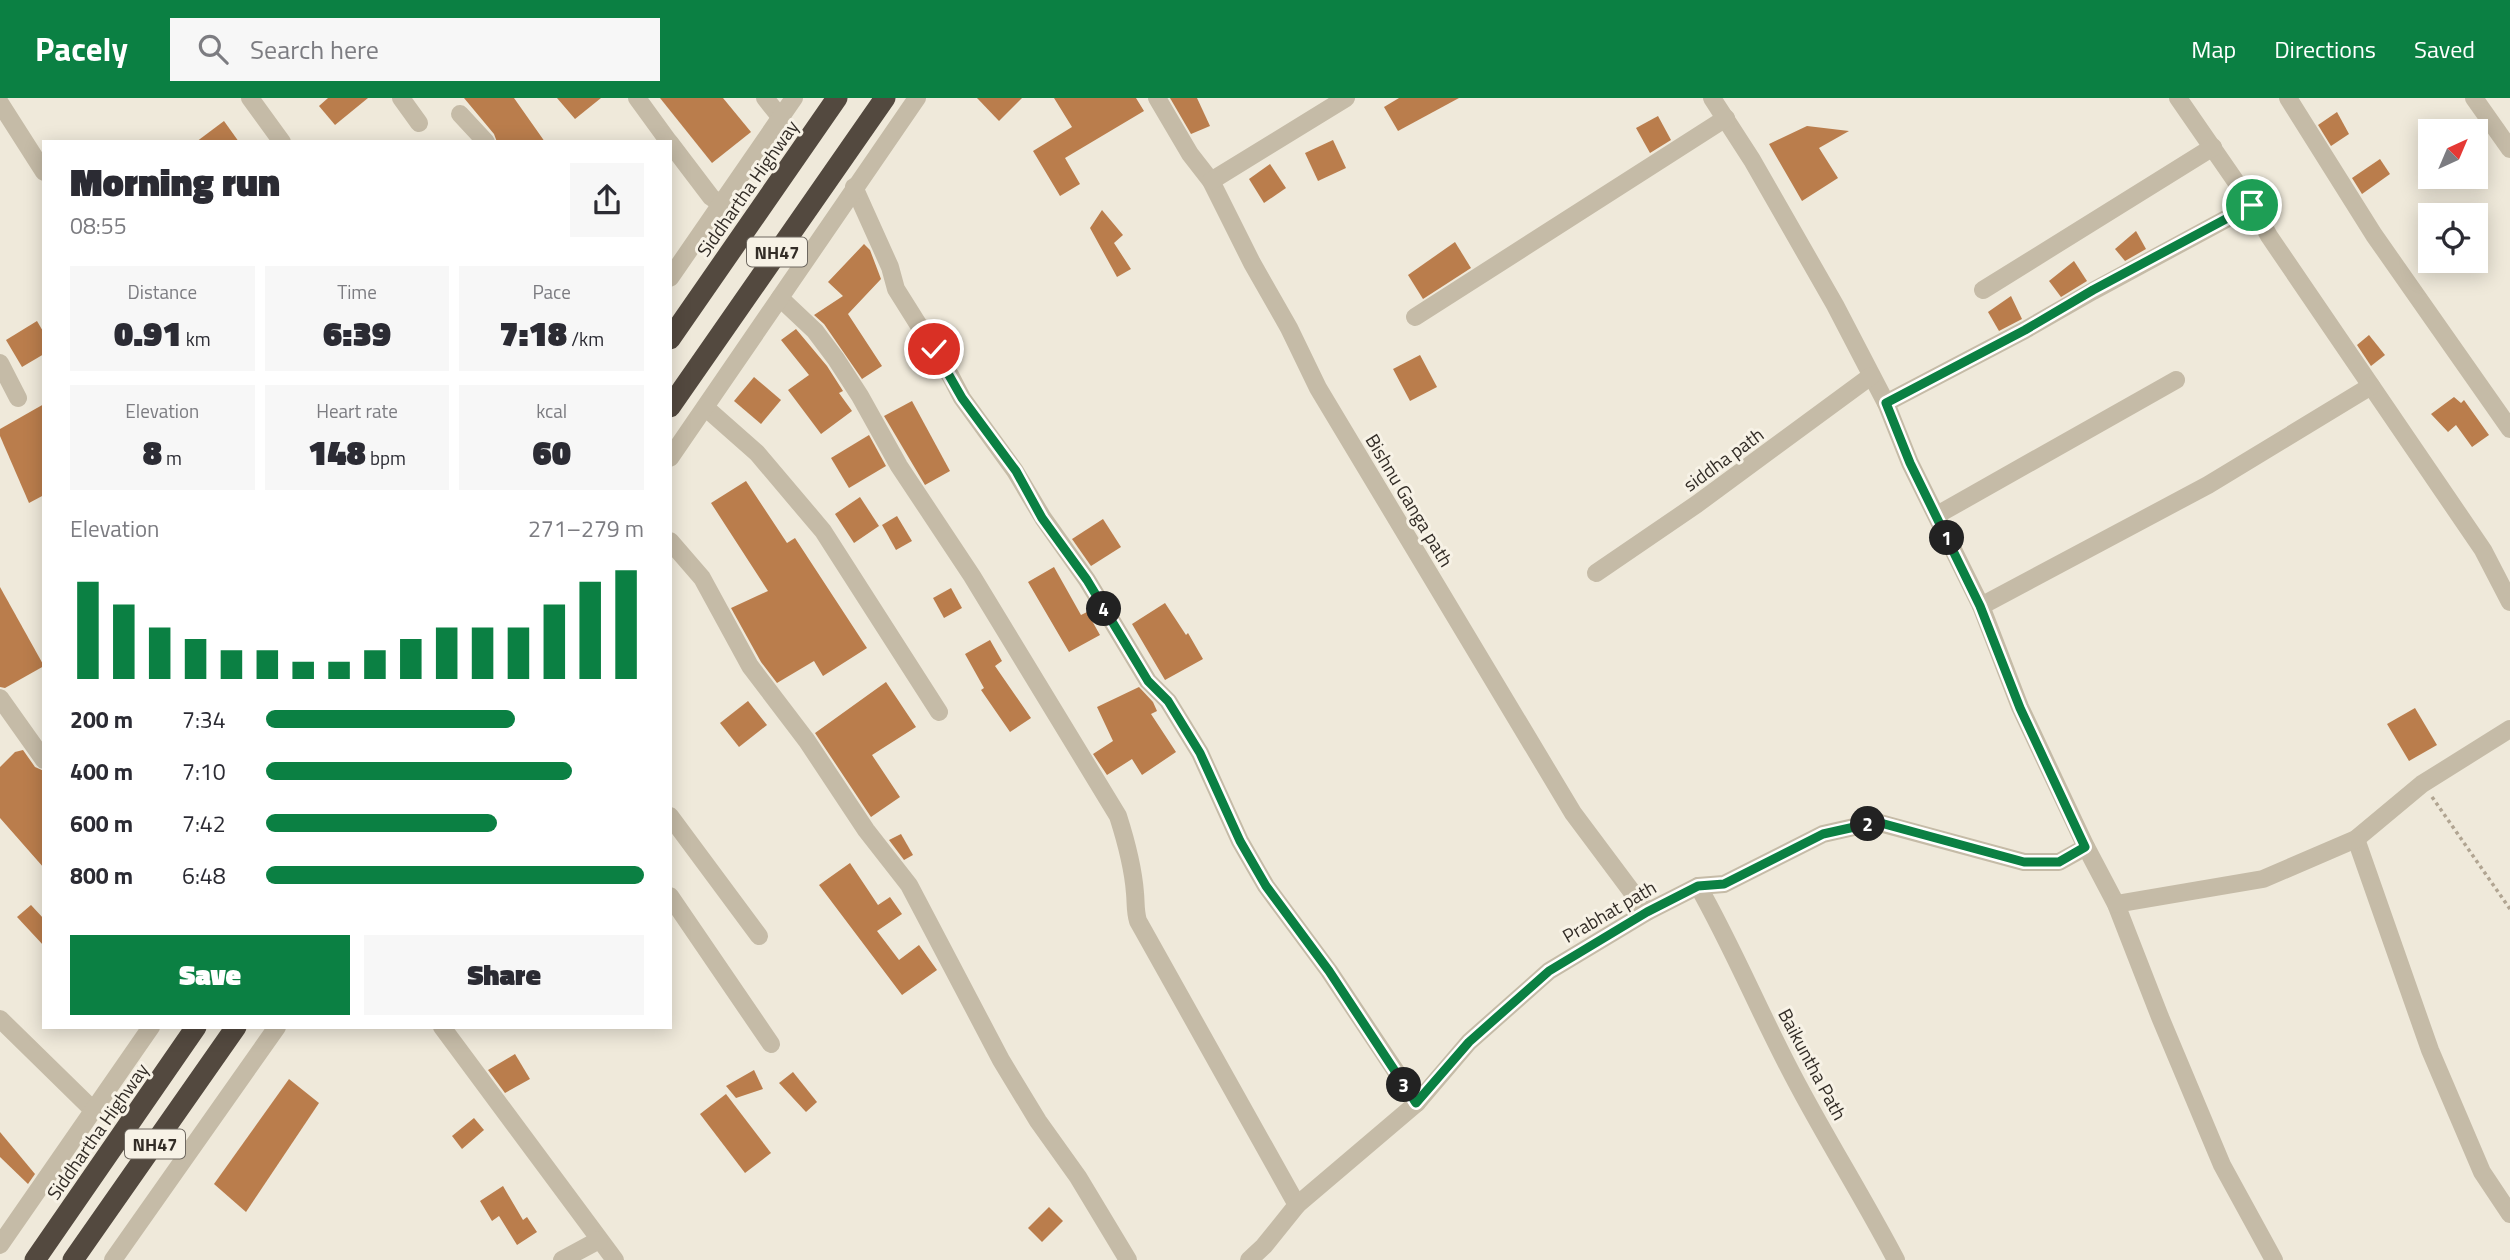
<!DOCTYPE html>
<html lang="en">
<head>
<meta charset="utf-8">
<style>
	:root { --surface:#fff; --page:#f7f7f7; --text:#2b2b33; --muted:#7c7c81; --accent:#0b8043 }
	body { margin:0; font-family:"Titillium Web",sans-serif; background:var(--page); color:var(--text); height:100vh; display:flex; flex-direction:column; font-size:26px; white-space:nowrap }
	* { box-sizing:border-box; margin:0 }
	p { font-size:23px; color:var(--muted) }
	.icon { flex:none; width:38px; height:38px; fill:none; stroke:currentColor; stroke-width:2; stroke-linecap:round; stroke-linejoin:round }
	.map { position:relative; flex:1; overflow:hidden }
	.details { position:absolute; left:42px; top:42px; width:630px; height:889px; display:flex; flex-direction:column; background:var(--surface); border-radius:0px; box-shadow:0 4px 18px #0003 }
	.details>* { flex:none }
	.needle { width:46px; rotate:44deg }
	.controls { position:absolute; left:2418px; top:21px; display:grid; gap:14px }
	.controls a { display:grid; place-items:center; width:70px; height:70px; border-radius:0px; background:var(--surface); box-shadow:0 4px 18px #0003; font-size:35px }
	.pin { position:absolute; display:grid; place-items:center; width:60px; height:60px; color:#fff; margin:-30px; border:4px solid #fff; border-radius:50%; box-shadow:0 2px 7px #0007 }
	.km { position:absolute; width:35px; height:35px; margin:-18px; border-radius:50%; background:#222; color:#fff; font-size:19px; line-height:35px; text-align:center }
	.round { display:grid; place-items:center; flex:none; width:74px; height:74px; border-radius:0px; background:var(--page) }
	.headline { display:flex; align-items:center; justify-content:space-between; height:119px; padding:0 28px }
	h1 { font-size:38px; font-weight:800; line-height:52px }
	.stats { display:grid; grid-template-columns:repeat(3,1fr); gap:10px; height:119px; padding:7px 28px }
	.stats div { display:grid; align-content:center; border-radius:0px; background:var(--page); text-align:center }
	.stats b { font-size:35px; font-weight:800 }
	.stats small { font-size:19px; font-weight:400 }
	.stats p { font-size:19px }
	.chart { height:196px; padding:14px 28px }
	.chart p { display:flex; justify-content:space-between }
	.chart svg { width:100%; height:126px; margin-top:7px; stroke:var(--accent); stroke-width:6 }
	.cta { display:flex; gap:14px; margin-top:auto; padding:14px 28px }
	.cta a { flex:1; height:80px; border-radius:0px; background:var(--accent); color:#fff; font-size:28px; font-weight:800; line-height:80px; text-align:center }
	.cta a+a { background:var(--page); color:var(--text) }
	ul { padding:0 28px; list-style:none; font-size:23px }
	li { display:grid; grid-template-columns:112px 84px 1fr; align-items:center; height:52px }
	li i { height:18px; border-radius:9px; background:var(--accent) }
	header { display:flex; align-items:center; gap:42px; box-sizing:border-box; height:98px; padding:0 35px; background:var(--accent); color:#fff }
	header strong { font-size:33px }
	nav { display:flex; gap:38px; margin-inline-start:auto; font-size:24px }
	.search { width:490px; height:63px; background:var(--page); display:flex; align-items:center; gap:18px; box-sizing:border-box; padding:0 24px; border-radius:0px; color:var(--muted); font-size:26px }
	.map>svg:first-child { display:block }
	.building { fill:#ba7d4c }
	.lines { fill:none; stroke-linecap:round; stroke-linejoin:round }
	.path { stroke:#b1a592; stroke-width:3.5; stroke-dasharray:3.5 3.5; stroke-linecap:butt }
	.minor { stroke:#c5bba7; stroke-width:18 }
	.highway { stroke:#53493f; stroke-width:21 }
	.route-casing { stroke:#fff; stroke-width:14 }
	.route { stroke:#0b8043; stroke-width:9 }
	.labels { text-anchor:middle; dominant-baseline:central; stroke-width:6; stroke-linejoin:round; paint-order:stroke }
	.shield { fill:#f7f2e6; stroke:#6e6860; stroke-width:2 }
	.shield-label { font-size:18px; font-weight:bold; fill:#332d27 }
	.street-label { font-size:19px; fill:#332d27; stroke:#f7f2e6 }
</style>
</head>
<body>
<header>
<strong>Pacely</strong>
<div class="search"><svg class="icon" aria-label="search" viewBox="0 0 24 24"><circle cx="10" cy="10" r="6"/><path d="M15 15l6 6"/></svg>Search here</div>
<nav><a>Map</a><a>Directions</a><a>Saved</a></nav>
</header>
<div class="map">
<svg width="2510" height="1162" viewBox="0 0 2510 1162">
	<rect width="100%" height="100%" fill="#efe9da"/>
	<!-- building -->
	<g class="building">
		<path d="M328,0H368L335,27L319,8Z"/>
		<path d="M464,0H514L545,44H497L494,36Z"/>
		<path d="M557,0H601L575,21Z"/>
		<path d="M660,0H723L751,34L712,65Z"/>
		<path d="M977,0H1022L999,23Z"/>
		<path d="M1054,0H1136L1144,13L1065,60L1080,86L1060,98L1033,53L1072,29Z"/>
		<path d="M1170,0H1197L1210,28L1191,36Z"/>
		<path d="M1399,0H1459L1398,33L1384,9Z"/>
		<path d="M2337,14L2349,36L2331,48L2318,27Z"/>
		<path d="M1658,18L1671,42L1650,55L1636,30Z"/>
		<path d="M224,23L239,44H196Z"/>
		<path d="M1807,28L1849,33L1819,50L1838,80L1802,103L1769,46Z"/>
		<path d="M1333,42L1346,70L1318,83L1305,55Z"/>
		<path d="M2380,61L2390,76L2362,96L2352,80Z"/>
		<path d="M1270,66L1286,90L1264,105L1249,81Z"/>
		<path d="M1102,112L1123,137L1114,145L1131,171L1117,179L1090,130Z"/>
		<path d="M2136,133L2146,151L2125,163L2115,151Z"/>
		<path d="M1455,144L1471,170L1423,201L1408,177Z"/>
		<path d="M864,146L870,152L881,181L848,216L882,268L862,281L824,226L814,217L843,198L828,184Z"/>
		<path d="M2074,163L2087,183L2061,199L2049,183Z"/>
		<path d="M2011,198L2022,221L1999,233L1988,214Z"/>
		<path d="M37,223L44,235V256L22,269L6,242Z"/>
		<path d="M796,231L827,268L843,293L839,295L852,313L821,336L788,292L809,277L781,242Z"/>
		<path d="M2369,237L2385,257L2371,268L2357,247Z"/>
		<path d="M1420,257L1437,289L1410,303L1393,271Z"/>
		<path d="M754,279L781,302L761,326L734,303Z"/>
		<path d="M2454,299L2461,305L2464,302L2489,337L2472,349L2456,327L2448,334L2431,316Z"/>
		<path d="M912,303L950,373L925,387L884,318Z"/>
		<path d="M44,306V397L29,405L0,338V331Z"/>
		<path d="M869,337L886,368L849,390L831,360Z"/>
		<path d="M746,383L787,445L795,440L867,550L823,578L814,563L777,585L761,564L731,510L768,493L711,405Z"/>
		<path d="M860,399L879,428L854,445L835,416Z"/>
		<path d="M897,418L912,443L896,452L882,427Z"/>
		<path d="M1103,421L1121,449L1091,468L1072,441Z"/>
		<path d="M1054,469L1081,517L1087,514L1100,537L1069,554L1028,484Z"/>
		<path d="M0,489L44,568L5,590L0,589Z"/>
		<path d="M951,490L962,510L944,520L933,500Z"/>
		<path d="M1165,505L1186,537L1188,535L1203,561L1165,582L1132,526Z"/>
		<path d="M990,542L1002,563L995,568L1031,620L1010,634L981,592L984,590L965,556Z"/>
		<path d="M886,584L916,629L872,657L900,699L871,719L815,635Z"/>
		<path d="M1139,589L1153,604L1157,613L1151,616L1176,654L1142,677L1132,661L1107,677L1093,656L1113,643L1097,609Z"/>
		<path d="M748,603L767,627L739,649L720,625Z"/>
		<path d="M2415,610L2437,647L2409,663L2387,626Z"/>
		<path d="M23,652L35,669L44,673V770L0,720V669L15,654Z"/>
		<path d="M901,736L913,757L904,762L889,742Z"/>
		<path d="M850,765L878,807L890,799L902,816L877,833L899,862L919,847L937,872L902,897L819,787Z"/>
		<path d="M31,807L44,821V848L17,819Z"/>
		<path d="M515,956L530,981L505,995L488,972Z"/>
		<path d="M754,972L763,991L736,1000L726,988Z"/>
		<path d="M793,974L817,1004L806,1014L779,985Z"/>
		<path d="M289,981L319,1005L246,1114L214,1086Z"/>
		<path d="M726,996L771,1055L745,1075L700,1016Z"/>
		<path d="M474,1020L484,1032L462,1051L452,1038Z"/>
		<path d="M0,1034L35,1076L28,1086L0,1059Z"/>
		<path d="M503,1088L523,1122L527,1119L537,1134L517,1147L499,1118L492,1123L480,1103Z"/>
		<path d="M1049,1109L1063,1123L1042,1144L1028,1130Z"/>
	</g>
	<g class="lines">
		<!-- path -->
		<path class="path" d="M2432,699L2510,811"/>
		<!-- minor -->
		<g class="minor">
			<path d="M250,0L282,44"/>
			<path d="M401,0L419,25"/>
			<path d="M637,0L669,44"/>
			<path d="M765,0L781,20"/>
			<path d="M1157,0L1190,56L1211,83L1252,165L1289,230L1318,290L1573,715L1647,814"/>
			<path d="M1712,0L1752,62L1835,207L1886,305L1910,365L1981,508L2020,609L2086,749L2116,806L2160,919L2222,1067L2274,1162"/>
			<path d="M2178,0L2252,107L2269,138L2483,452L2510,504"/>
			<path d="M2288,0L2374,137L2510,331"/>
			<path d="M2474,0L2510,51"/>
			<path d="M0,5L44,74"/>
			<path d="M460,16L486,44"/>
			<path d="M670,45L711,99L721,106"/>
			<path d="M1211,83L1346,0"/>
			<path d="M854,89L890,169L896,191L950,277L962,300L1015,373L1043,420L1087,482L1148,583L1168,603L1200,655L1240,743L1266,788L1329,873L1417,1005"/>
			<path d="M670,180L794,0"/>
			<path d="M1983,192L2213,49"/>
			<path d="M780,200L815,233L836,261L860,298L899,368L972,478L1118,718C1126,743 1133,768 1135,795C1136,805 1135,813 1138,823L1297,1107"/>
			<path d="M1415,219L1726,20"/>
			<path d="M0,265L18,300"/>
			<path d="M1886,305L2025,232L2093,193L2252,107"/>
			<path d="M706,310L757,355L823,433L939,614"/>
			<path d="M670,360L917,0"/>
			<path d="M1937,417L2176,282"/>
			<path d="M670,443L702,480L750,568L807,643L866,732L909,787L1001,962L1038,1023L1078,1079L1128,1162"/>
			<path d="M1596,475L1697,406L1871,278"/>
			<path d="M1981,508L2208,387L2371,288"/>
			<path d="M0,600L44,662"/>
			<path d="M670,718L759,838"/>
			<path d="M2356,741L2430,952L2482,1074L2510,1116"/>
			<path d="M1698,788C1735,853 1763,923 1799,989C1830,1047 1865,1103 1896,1162"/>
			<path d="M670,798L771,946"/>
			<path d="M2116,806L2263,781L2356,741L2422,686L2510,631"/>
			<path d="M0,921L93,1012"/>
			<path d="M442,929L615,1162"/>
			<path d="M0,1147L151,929"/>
			<path d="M113,1162L277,929"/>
			<path d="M562,1162L599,1142"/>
			<path d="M1249,1162L1264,1148L1297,1107L1417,1005L1469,944L1549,873L1647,814L1698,788L1724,786L1823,736L1876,724L2024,764H2059L2086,749"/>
		</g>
		<!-- highway -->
		<g class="highway">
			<path d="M670,241L837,0"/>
			<path d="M670,309L885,0"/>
			<path d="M35,1162L196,929"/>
			<path d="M73,1162L236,929"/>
		</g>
	</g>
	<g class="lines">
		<!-- route casing -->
		<g class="route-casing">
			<path id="route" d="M934,251L962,300L1016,373L1042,420L1087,482L1148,583L1168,603L1200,655L1240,743L1266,788L1329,873L1416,1005L1469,944L1549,873L1647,814L1698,788L1724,786L1823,736L1877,724L2024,764H2059L2085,749L2020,610L1980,508L1910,365L1886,305L2025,232L2093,192L2252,107"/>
		</g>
		<!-- route -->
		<use href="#route" class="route"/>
	</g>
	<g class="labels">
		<!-- shield labels -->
		<g class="shield">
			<rect x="747" y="139.5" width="60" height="29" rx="5"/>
			<rect x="125" y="1031.5" width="60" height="29" rx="5"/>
		</g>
		<g class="shield-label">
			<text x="777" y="154">NH47</text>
			<text x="155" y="1046">NH47</text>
		</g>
		<!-- street labels -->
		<g class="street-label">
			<text transform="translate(747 90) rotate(-55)">Siddhartha Highway</text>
			<text transform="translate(1723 361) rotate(-36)">siddha path</text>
			<text transform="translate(1410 402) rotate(59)">Bishnu Ganga path</text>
			<text transform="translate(1609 813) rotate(-30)">Prabhat path</text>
			<text transform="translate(1813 966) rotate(62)">Baikuntha Path</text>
			<text transform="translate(97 1033) rotate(-55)">Siddhartha Highway</text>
		</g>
	</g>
</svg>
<div class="controls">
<a><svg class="needle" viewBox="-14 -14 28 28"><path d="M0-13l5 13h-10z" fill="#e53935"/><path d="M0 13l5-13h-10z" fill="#7c7c81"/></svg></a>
<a><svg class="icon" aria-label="locate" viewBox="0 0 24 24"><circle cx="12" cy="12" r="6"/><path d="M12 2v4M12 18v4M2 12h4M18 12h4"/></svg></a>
</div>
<div class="pin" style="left:2252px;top:107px;background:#1e9e55"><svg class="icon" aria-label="arrive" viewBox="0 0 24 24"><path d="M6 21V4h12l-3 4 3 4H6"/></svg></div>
<div class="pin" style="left:934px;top:251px;background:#d93025"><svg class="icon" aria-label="check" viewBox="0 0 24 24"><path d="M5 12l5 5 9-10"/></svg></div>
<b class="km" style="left:1947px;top:440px">1</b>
<b class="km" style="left:1868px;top:726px">2</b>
<b class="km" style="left:1404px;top:987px">3</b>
<b class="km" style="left:1104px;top:511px">4</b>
<section class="details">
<div class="headline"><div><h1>Morning run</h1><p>08:55</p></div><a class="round"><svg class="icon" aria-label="share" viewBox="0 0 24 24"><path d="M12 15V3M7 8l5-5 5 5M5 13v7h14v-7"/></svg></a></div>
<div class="stats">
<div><p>Distance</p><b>0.91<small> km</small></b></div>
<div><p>Time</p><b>6:39</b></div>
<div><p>Pace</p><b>7:18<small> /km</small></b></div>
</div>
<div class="stats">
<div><p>Elevation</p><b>8<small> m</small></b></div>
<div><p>Heart rate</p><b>148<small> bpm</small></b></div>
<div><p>kcal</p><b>60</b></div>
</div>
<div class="chart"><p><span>Elevation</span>271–279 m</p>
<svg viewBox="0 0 160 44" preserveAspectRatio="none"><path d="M5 44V10M15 44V18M25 44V26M35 44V30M45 44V34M55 44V34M65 44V38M75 44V38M85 44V34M95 44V30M105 44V26M115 44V26M125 44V26M135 44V18M145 44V10M155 44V6"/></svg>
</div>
<ul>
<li><b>200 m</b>7:34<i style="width:66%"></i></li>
<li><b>400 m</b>7:10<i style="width:81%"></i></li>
<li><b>600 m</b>7:42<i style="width:61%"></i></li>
<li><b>800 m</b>6:48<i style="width:100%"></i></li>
</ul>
<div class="cta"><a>Save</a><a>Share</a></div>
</section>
</div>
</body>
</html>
